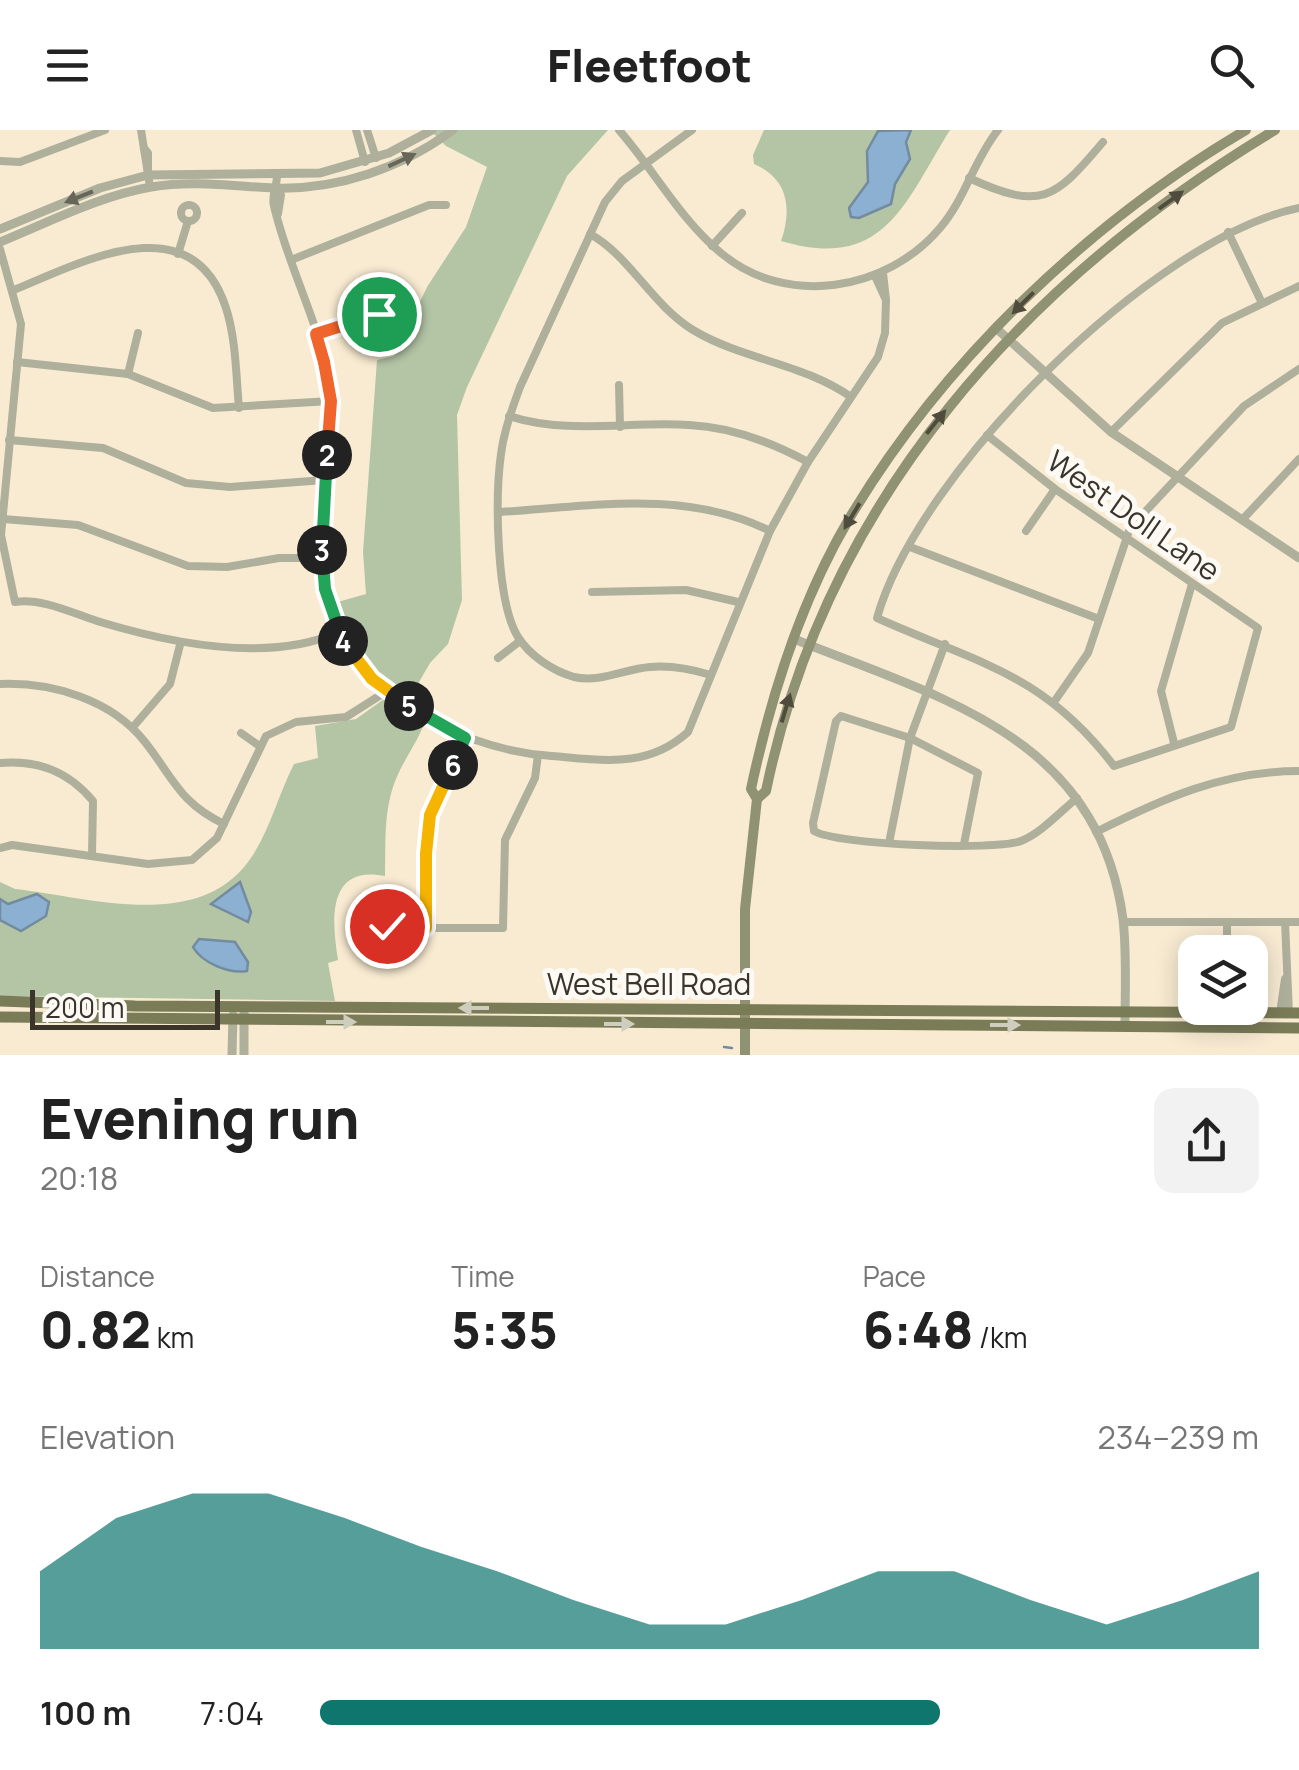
<!DOCTYPE html>
<html lang="en">
<head>
<meta charset="utf-8">
<style>
	:root { --surface:#fff; --page:#f2f2f2; --text:#222; --muted:#767676; --accent:#0f766e }
	body { margin:0; font-family:Manrope,sans-serif; background:var(--page); color:var(--text); height:100vh; display:flex; flex-direction:column; font-size:38px; white-space:nowrap }
	* { box-sizing:border-box; margin:0 }
	p { font-size:32px; color:var(--muted) }
	.icon { flex:none; width:55px; height:55px; fill:none; stroke:currentColor; stroke-width:2; stroke-linecap:round; stroke-linejoin:round }
	.map { position:relative; height:925px; overflow:hidden }
	.side { display:flex; flex-direction:column; background:var(--surface); flex:1 }
	.side>* { flex:none }
	.controls { position:absolute; left:1178px; top:805px; display:grid; gap:20px }
	.controls a { display:grid; place-items:center; width:90px; height:90px; border-radius:20px; background:var(--surface); box-shadow:0 5px 25px #0003; font-size:50px }
	.scale { position:absolute; left:30px; bottom:25px; width:190px; box-sizing:border-box; padding-left:10px; border:5px solid #3a342b; border-top:0; font-size:28px; line-height:35px; white-space:nowrap; color:#3a342b; -webkit-text-stroke:8px #fdfaf5; paint-order:stroke }
	.pin { position:absolute; display:grid; place-items:center; width:85px; height:85px; color:#fff; margin:-42px; border:5px solid #fff; border-radius:50%; box-shadow:0 2px 10px #0007 }
	.km { position:absolute; width:50px; height:50px; margin:-25px; border-radius:50%; background:#222; color:#fff; font-size:28px; line-height:50px; text-align:center }
	.round { display:grid; place-items:center; flex:none; width:105px; height:105px; border-radius:20px; background:var(--page) }
	.overview { display:flex; align-items:center; justify-content:space-between; height:170px; padding:0 40px }
	h1 { font-size:55px; font-weight:800; line-height:75px }
	.stats { display:grid; grid-template-columns:repeat(3,1fr); gap:15px; height:170px; padding:10px 40px }
	.stats div { display:grid; align-content:center }
	.stats b { font-size:50px; font-weight:800 }
	.stats small { font-size:28px; font-weight:400 }
	.stats p { font-size:28px }
	.chart { height:280px; padding:20px 40px }
	.chart p { display:flex; justify-content:space-between }
	.chart svg { width:100%; height:180px; margin-top:10px; fill:var(--accent); opacity:.7 }
	ul { padding:0 40px; list-style:none; font-size:32px }
	li { display:grid; grid-template-columns:160px 120px 1fr; align-items:center; height:75px }
	li i { height:25px; border-radius:12px; background:var(--accent) }
	header { display:flex; justify-content:space-between; align-items:center; height:130px; padding:0 40px; background:var(--surface); font-size:45px; font-weight:800 }
	.map>svg:first-child { display:block }
	.green { fill:#b4c5a6 }
	.water { fill:#8cb0d1; stroke:#738b9f; stroke-width:2.5 }
	.lines { fill:none; stroke-linecap:round; stroke-linejoin:round }
	.stream { stroke:#738b9f; stroke-width:2.5 }
	.minor { stroke:#aeb09c; stroke-width:8 }
	.tertiary { stroke:#aeb09c; stroke-width:9 }
	.secondary { stroke:#909274; stroke-width:10 }
	.primary { stroke:#7a7c58; stroke-width:11 }
	.oneway { fill:#686658 }
	.oneway2 { fill:#504c3d }
	.oneway3 { fill:#cfcebe }
	.split-1-casing { stroke:#fff; stroke-width:20 }
	.split-2-casing { stroke:#fff; stroke-width:20 }
	.split-3-casing { stroke:#fff; stroke-width:20 }
	.split-4-casing { stroke:#fff; stroke-width:20 }
	.split-5-casing { stroke:#fff; stroke-width:20 }
	.split-6-casing { stroke:#fff; stroke-width:20 }
	.split-7-casing { stroke:#fff; stroke-width:20 }
	.split-8-casing { stroke:#fff; stroke-width:20 }
	.split-1 { stroke:#f0652b; stroke-width:12 }
	.split-2 { stroke:#f0652b; stroke-width:12 }
	.split-3 { stroke:#22a559; stroke-width:12 }
	.split-4 { stroke:#22a559; stroke-width:12 }
	.split-5 { stroke:#f5b400; stroke-width:12 }
	.split-6 { stroke:#22a559; stroke-width:12 }
	.split-7 { stroke:#f5b400; stroke-width:12 }
	.split-8 { stroke:#f5b400; stroke-width:12 }
	.labels { text-anchor:middle; dominant-baseline:central; stroke-width:10; stroke-linejoin:round; paint-order:stroke }
	.street-label { font-size:30px; fill:#3a342b; stroke:#fdfaf5 }
</style>
</head>
<body>
<header><svg class="icon" aria-label="menu" viewBox="0 0 24 24"><path d="M4 6h16M4 12h16M4 18h16"/></svg>Fleetfoot<svg class="icon" aria-label="search" viewBox="0 0 24 24"><circle cx="10" cy="10" r="6"/><path d="M15 15l6 6"/></svg></header>
<div class="map">
<svg width="1299" height="925" viewBox="0 0 1299 925">
	<rect width="100%" height="100%" fill="#f9ebd2"/>
	<!-- green -->
	<g class="green">
		<path d="M430,0H608L567,46L467,257L457,285L462,470L448,514L430,533L404,578L425,591C418,612 404,629 396,649C383,681 386,713 385,746C326,734 332,792 338,830L328,833L335,871L0,866V752L15,759C88,767 196,802 248,732C269,704 278,665 294,634L318,628L315,596L356,589L394,562L358,524L334,473L366,464L363,422L377,230L394,226L427,157L466,97L487,37L446,16Z"/>
		<path d="M764,0H950C905,72 885,142 781,111C792,80 789,49 754,34L753,25Z"/>
	</g>
	<!-- water -->
	<g class="water">
		<path d="M911,0L906,12L910,29L895,54L891,74L859,88L851,87L849,78L868,52L867,21L878,1Z"/>
		<path d="M240,752L251,782L248,792L211,774Z"/>
		<path d="M37,764L49,772L46,786L21,801L0,790V769L8,774Z"/>
		<path d="M199,809L235,812L248,832L247,841C229,844 202,833 193,817Z"/>
	</g>
	<g class="lines">
		<!-- stream -->
		<path class="stream" d="M724,917L732,918"/>
		<!-- minor -->
		<g class="minor">
			<path d="M141,0L150,57"/>
			<path d="M356,0L365,32"/>
			<path d="M367,0L376,28"/>
			<path d="M619,0C654,40 680,89 721,123C786,178 887,161 940,98C965,69 974,30 998,0"/>
			<path d="M692,0L622,51L605,72L520,257C512,279 504,301 501,324C495,367 496,472 518,507C530,526 553,541 574,547C601,553 624,539 650,537C671,535 691,539 711,545"/>
			<path d="M144,18L148,23V45"/>
			<path d="M0,31L20,32L105,0"/>
			<path d="M277,46C277,56 271,66 274,76C287,133 317,188 329,248C340,301 321,373 321,429C322,547 447,619 552,626C603,630 647,639 688,602L770,401L808,332L878,227L885,203L886,170"/>
			<path d="M969,48C1041,81 1054,70 1103,12"/>
			<path d="M277,58L281,65L278,84"/>
			<circle cx="189" cy="83" r="8"/>
			<path d="M1228,102L1261,171"/>
			<path d="M590,104C630,126 651,174 693,200C743,230 802,233 851,267"/>
			<path d="M712,116L742,83"/>
			<path d="M0,119L21,194L1,405L15,472C42,468 72,483 97,491C169,513 267,534 339,502"/>
			<path d="M178,124L188,91"/>
			<path d="M291,130L429,75H446"/>
			<path d="M875,146L886,170L883,143"/>
			<path d="M14,160C80,133 192,72 226,178C236,209 236,245 239,278"/>
			<path d="M316,203L386,184"/>
			<path d="M17,232L128,244L213,278L331,271"/>
			<path d="M128,244L138,203"/>
			<path d="M619,255L620,297"/>
			<path d="M509,286C569,305 628,291 689,295C732,297 771,312 808,332"/>
			<path d="M1111,302L1222,193L1299,156"/>
			<path d="M987,305L1055,359L1258,498L1231,597L1114,636C1042,542 977,533 877,488C917,344 1152,108 1299,78"/>
			<path d="M9,310L103,318L186,353L230,357L325,350"/>
			<path d="M501,382C591,376 686,359 770,401"/>
			<path d="M3,389L78,395L188,436L227,437L279,428H321"/>
			<path d="M1242,390L1299,329"/>
			<path d="M1026,401L1055,359"/>
			<path d="M910,417L1099,489"/>
			<path d="M592,462L686,460L738,472"/>
			<path d="M498,528L520,511"/>
			<path d="M0,554C53,552 112,570 145,612C174,649 179,672 224,694"/>
			<path d="M1054,572L1088,523L1130,398L1244,276L1299,239"/>
			<path d="M133,597L170,554L180,515"/>
			<path d="M241,603L258,615"/>
			<path d="M1174,613L1161,561L1192,454"/>
			<path d="M0,633C38,630 68,641 93,671L92,725"/>
			<path d="M1096,702C1162,669 1223,641 1299,641"/>
			<path d="M889,713L910,608L945,514"/>
			<path d="M964,714L978,643L910,608L841,586L836,591L813,693L814,701C836,715 996,721 1021,711C1041,703 1060,682 1077,668"/>
			<path d="M0,718L12,715L148,734L192,730L217,708L266,606L296,592L346,587L387,561"/>
			<path d="M378,792L410,798H503L505,710L535,648L538,625"/>
			<path d="M1123,792H1299"/>
			<path d="M1227,792V822"/>
			<path d="M1285,792L1289,883"/>
			<path d="M426,798L427,701L465,608"/>
			<path d="M1280,883L1285,849"/>
		</g>
		<!-- tertiary -->
		<g class="tertiary">
			<path d="M0,99L100,58L148,45L320,43L389,23L432,0"/>
			<path d="M0,112C49,92 99,66 151,57C192,50 233,56 274,58C338,60 402,38 453,0"/>
			<path d="M997,199L1111,302L1299,428"/>
			<path d="M794,509C940,568 1098,605 1123,789C1127,825 1125,861 1125,896"/>
			<path d="M244,883V925"/>
			<path d="M232,925L233,885"/>
		</g>
		<!-- secondary -->
		<g class="secondary">
			<path d="M757,669L766,661C826,369 1025,150 1275,0"/>
			<path d="M745,925V779L757,669L751,659C771,565 800,472 849,389C943,231 1088,93 1246,0"/>
		</g>
		<!-- primary -->
		<g class="primary">
			<path d="M0,871L135,876L1299,883"/>
			<path d="M0,887L1299,898"/>
		</g>
	</g>
	<!-- one-way arrows -->
	<defs><path id="oneway-solid" d="M-6-.8H1V-3.2L6.5 0L1 3.2V.8H-6Z" transform="scale(2.5)"/></defs>
	<g class="oneway">
		<use href="#oneway-solid" transform="translate(402 30) rotate(-25)"/>
		<use href="#oneway-solid" transform="translate(79 67) rotate(158)"/>
	</g>
	<g class="oneway2">
		<use href="#oneway-solid" transform="translate(1171 70) rotate(-36)"/>
		<use href="#oneway-solid" transform="translate(1023 173) rotate(135)"/>
		<use href="#oneway-solid" transform="translate(936 292) rotate(-51)"/>
		<use href="#oneway-solid" transform="translate(852 386) rotate(121)"/>
		<use href="#oneway-solid" transform="translate(786 578) rotate(-73)"/>
	</g>
	<g class="oneway3">
		<use href="#oneway-solid" transform="translate(474 878) rotate(-180)"/>
		<use href="#oneway-solid" transform="translate(341 892)"/>
		<use href="#oneway-solid" transform="translate(619 894)"/>
		<use href="#oneway-solid" transform="translate(1005 895)"/>
	</g>
	<g class="lines">
		<!-- split-1 casing -->
		<g class="split-1-casing">
			<path id="split-1" d="M324,232L316,204L379,184"/>
		</g>
		<!-- split-2 casing -->
		<g class="split-2-casing">
			<path id="split-2" d="M324,232L331,271L327,325"/>
		</g>
		<!-- split-3 casing -->
		<g class="split-3-casing">
			<path id="split-3" d="M322,420L327,325"/>
		</g>
		<!-- split-4 casing -->
		<g class="split-4-casing">
			<path id="split-4" d="M322,420L325,459L343,511"/>
		</g>
		<!-- split-5 casing -->
		<g class="split-5-casing">
			<path id="split-5" d="M343,511L372,549L409,576"/>
		</g>
		<!-- split-6 casing -->
		<g class="split-6-casing">
			<path id="split-6" d="M409,576L465,608L453,635"/>
		</g>
		<!-- split-7 casing -->
		<g class="split-7-casing">
			<path id="split-7" d="M426,724L430,685L453,635"/>
		</g>
		<!-- split-8 casing -->
		<g class="split-8-casing">
			<path id="split-8" d="M387,796L426,798V724"/>
		</g>
		<!-- split-1 -->
		<use href="#split-1" class="split-1"/>
		<!-- split-2 -->
		<use href="#split-2" class="split-2"/>
		<!-- split-3 -->
		<use href="#split-3" class="split-3"/>
		<!-- split-4 -->
		<use href="#split-4" class="split-4"/>
		<!-- split-5 -->
		<use href="#split-5" class="split-5"/>
		<!-- split-6 -->
		<use href="#split-6" class="split-6"/>
		<!-- split-7 -->
		<use href="#split-7" class="split-7"/>
		<!-- split-8 -->
		<use href="#split-8" class="split-8"/>
	</g>
	<g class="labels">
		<!-- street labels -->
		<g class="street-label">
			<text transform="translate(1134 385) rotate(35)">West Doll Lane</text>
			<text x="649" y="853">West Bell Road</text>
		</g>
	</g>
</svg>
<div class="controls">
<a><svg class="icon" aria-label="layers" viewBox="0 0 24 24"><path d="M12 4l9 5-9 5-9-5zM3 14l9 5 9-5"/></svg></a>
</div>
<div class="scale">200 m</div>
<div class="pin" style="left:379px;top:184px;background:#1e9e55"><svg class="icon" aria-label="arrive" viewBox="0 0 24 24"><path d="M6 21V4h12l-3 4 3 4H6"/></svg></div>
<div class="pin" style="left:387px;top:796px;background:#d93025"><svg class="icon" aria-label="check" viewBox="0 0 24 24"><path d="M5 12l5 5 9-10"/></svg></div>
<b class="km" style="left:327px;top:325px">2</b>
<b class="km" style="left:322px;top:420px">3</b>
<b class="km" style="left:343px;top:511px">4</b>
<b class="km" style="left:409px;top:576px">5</b>
<b class="km" style="left:453px;top:635px">6</b>
</div>
<section class="side">
<div class="overview"><div><h1>Evening run</h1><p>20:18</p></div><a class="round"><svg class="icon" aria-label="share" viewBox="0 0 24 24"><path d="M12 15V3M7 8l5-5 5 5M5 13v7h14v-7"/></svg></a></div>
<div class="stats">
<div><p>Distance</p><b>0.82<small> km</small></b></div>
<div><p>Time</p><b>5:35</b></div>
<div><p>Pace</p><b>6:48<small> /km</small></b></div>
</div>
<div class="chart"><p><span>Elevation</span>234–239 m</p>
<svg viewBox="0 0 160 44" preserveAspectRatio="none"><path d="M0 44V25L10 12L20 6L30 6L40 12L50 19L60 25L70 32L80 38L90 38L100 32L110 25L120 25L130 32L140 38L150 32L160 25V44z"/></svg>
</div>
<ul>
<li><b>100 m</b>7:04<i style="width:66%"></i></li>
</ul>
</section>
</body>
</html>
